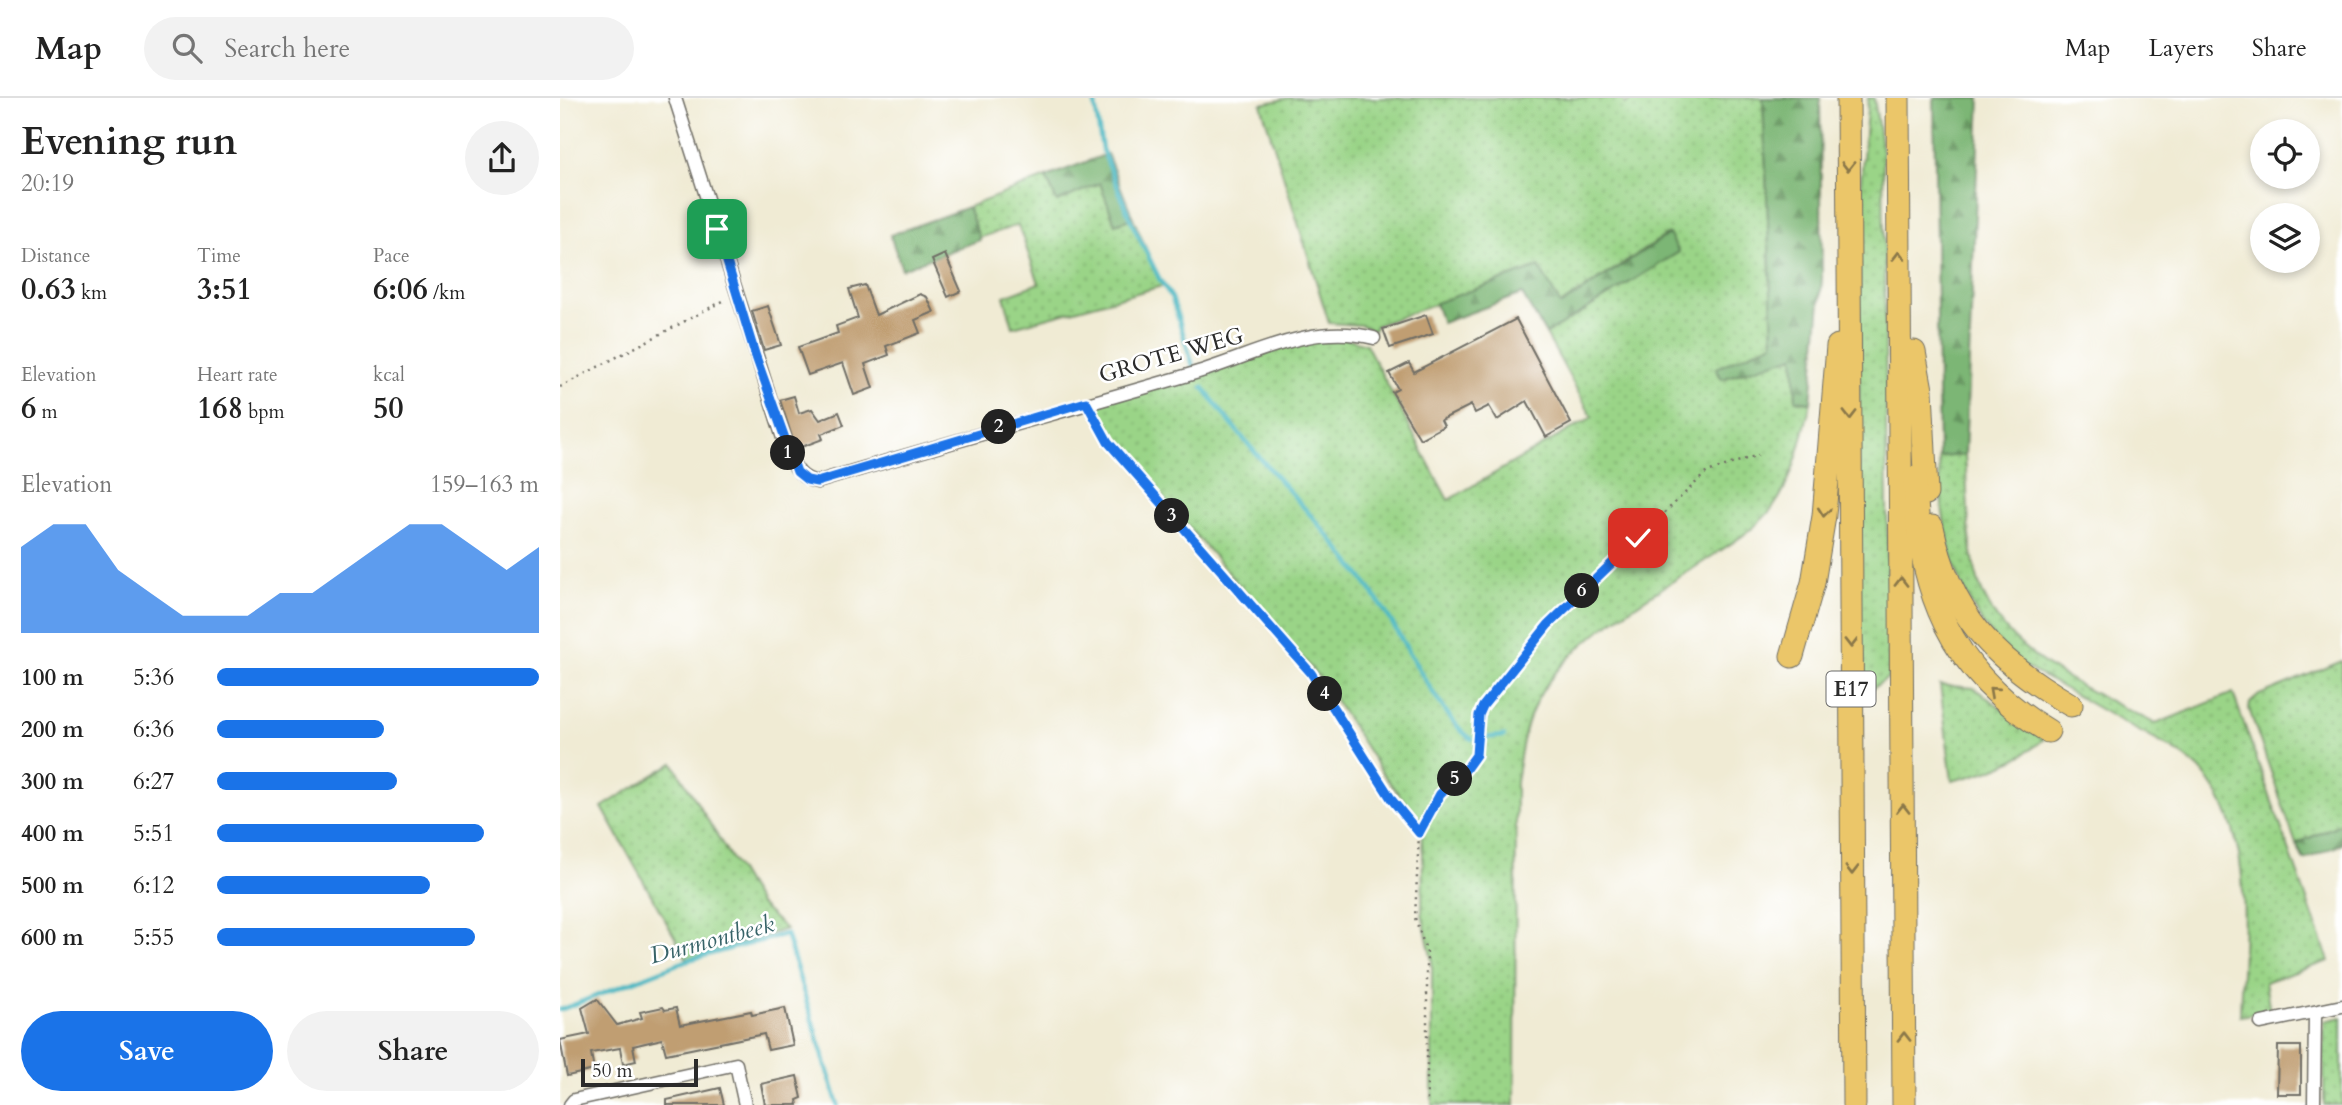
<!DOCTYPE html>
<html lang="en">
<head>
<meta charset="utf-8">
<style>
	:root { --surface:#fff; --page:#f2f2f2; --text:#222; --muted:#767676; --line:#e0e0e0; --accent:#1a73e8 }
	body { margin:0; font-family:Cardo,serif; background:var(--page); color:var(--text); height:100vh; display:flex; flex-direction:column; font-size:26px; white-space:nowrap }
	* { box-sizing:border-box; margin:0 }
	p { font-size:23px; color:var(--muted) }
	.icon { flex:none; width:38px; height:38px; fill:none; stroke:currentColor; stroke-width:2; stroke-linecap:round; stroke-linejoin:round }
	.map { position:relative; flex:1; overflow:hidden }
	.side { display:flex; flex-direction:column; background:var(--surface); width:560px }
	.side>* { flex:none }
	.tools { position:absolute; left:1690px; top:21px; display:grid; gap:14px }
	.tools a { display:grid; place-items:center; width:70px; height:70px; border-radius:50%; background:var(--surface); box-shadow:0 4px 10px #0003; font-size:35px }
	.scale { position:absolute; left:21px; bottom:18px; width:117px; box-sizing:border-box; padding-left:7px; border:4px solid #2b2b2b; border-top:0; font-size:19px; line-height:24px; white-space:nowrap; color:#2b2b2b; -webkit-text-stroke:5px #fff; paint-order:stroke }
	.pin { position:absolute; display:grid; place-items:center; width:60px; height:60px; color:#fff; margin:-30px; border-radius:14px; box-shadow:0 4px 10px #0006 }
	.km { position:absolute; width:35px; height:35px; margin:-18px; border-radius:50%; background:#222; color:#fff; font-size:19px; line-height:35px; text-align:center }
	.round { display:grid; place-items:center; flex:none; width:74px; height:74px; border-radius:37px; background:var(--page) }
	.summary { display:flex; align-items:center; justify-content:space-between; height:119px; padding:0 21px }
	h1 { font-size:38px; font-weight:600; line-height:52px }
	.stats { display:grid; grid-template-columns:repeat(3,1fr); gap:10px; height:119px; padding:7px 21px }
	.stats div { display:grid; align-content:center }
	.stats b { font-size:30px; font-weight:600 }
	.stats small { font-size:19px; font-weight:400 }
	.stats p { font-size:19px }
	.chart { height:196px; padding:14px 21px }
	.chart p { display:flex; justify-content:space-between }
	.chart svg { width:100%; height:126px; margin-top:7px; fill:var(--accent); opacity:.7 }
	.action { display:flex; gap:14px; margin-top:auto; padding:14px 21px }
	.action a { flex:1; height:80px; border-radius:42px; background:var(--accent); color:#fff; font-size:28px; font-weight:600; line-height:80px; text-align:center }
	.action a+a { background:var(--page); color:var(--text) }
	ul { padding:0 21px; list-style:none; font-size:23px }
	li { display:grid; grid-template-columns:112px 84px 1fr; align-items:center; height:52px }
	li i { height:18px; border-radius:9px; background:var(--accent) }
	header { display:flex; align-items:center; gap:42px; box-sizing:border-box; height:98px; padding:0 35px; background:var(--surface); border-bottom:2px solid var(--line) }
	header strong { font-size:33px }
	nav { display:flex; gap:38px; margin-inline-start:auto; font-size:24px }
	.search { width:490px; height:63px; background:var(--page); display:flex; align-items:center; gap:18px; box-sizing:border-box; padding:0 24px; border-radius:38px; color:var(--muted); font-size:26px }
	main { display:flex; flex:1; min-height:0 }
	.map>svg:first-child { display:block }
	.grass { fill:url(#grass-dots); stroke:#628059; stroke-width:2 }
	.forest { fill:url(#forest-firs); stroke:#537050; stroke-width:2 }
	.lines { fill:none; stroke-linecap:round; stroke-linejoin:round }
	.stream { stroke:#4ab8c3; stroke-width:4.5 }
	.building { fill:#c09e72 }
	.street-casing { stroke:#706e66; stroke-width:15 }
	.highway-casing { stroke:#706e66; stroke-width:25 }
	.path { stroke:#706e66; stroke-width:2.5; stroke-dasharray:2 5; stroke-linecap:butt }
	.street { stroke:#fff; stroke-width:12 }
	.highway { stroke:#ebc669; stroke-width:23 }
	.oneway { stroke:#8b784a }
	.route-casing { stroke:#fff; stroke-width:14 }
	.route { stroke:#1a73e8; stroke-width:9 }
	.labels { text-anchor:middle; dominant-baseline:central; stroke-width:5; stroke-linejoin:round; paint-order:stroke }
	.shield { fill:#fff; stroke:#6b6b6b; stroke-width:2 }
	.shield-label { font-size:21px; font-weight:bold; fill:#2b2b2b }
	.street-label { font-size:23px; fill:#2b2b2b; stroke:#fff }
	.water-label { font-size:24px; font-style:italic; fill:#376368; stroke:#fff }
</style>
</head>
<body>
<header>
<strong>Map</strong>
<div class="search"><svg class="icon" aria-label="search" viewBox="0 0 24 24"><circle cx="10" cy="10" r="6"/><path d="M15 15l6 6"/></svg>Search here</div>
<nav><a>Map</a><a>Layers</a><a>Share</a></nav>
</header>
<main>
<section class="side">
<div class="summary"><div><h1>Evening run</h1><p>20:19</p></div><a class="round"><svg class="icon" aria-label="share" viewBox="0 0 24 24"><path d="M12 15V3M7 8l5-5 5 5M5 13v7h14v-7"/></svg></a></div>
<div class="stats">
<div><p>Distance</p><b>0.63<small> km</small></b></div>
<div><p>Time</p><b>3:51</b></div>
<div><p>Pace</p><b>6:06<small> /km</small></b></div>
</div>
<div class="stats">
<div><p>Elevation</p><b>6<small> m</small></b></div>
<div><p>Heart rate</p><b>168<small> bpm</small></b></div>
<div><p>kcal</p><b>50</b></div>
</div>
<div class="chart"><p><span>Elevation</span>159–163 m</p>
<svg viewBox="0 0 160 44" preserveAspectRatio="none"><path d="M0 44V14L10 6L20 6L30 22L40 30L50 38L60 38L70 38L80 30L90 30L100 22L110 14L120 6L130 6L140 14L150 22L160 14V44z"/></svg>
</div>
<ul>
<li><b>100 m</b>5:36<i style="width:100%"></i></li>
<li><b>200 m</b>6:36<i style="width:52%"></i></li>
<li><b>300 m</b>6:27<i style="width:56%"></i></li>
<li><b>400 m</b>5:51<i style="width:83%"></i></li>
<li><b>500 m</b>6:12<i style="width:66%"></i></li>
<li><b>600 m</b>5:55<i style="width:80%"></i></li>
</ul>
<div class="action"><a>Save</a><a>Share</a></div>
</section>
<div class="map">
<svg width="1782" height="1007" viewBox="0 0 1782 1007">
	<defs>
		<pattern id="grass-dots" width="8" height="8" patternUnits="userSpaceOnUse" patternTransform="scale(1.75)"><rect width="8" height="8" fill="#9ad487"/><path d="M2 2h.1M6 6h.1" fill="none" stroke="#85b675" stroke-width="1.8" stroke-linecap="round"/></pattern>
		<pattern id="forest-firs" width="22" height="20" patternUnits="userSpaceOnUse" patternTransform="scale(1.75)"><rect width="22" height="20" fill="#7bb674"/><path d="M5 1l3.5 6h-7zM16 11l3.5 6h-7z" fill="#65945f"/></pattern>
	</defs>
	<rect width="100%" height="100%" fill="#fff"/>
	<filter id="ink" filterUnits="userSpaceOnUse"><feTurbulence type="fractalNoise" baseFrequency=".0143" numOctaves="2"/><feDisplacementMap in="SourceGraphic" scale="14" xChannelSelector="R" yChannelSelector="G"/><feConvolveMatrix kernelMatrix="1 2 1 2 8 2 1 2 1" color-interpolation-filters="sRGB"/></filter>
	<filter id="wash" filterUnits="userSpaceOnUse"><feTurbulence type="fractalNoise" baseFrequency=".00686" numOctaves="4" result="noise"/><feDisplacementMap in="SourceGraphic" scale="28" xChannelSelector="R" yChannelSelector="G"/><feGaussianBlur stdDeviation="1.57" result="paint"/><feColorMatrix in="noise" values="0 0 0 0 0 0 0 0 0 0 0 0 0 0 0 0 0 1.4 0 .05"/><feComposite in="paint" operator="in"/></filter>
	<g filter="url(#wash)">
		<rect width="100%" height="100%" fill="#f0ebd4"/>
		<!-- grass -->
		<g class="grass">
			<path d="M729,0H1061L1065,6L1073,0H1203L1213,246L1156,271L1162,281L1235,257L1236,302L1251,304C1242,339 1235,379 1214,408C1196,432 1167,448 1143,464C1087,501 1000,546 973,611C963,634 960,659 956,684L955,1007H872V863L862,815L863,756L860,722L825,679L764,585L546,334L530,306L761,237L779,238L806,246L888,402L1032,319L986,236L1119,154L1108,136L1000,207L979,169L817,227L814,232L801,227L769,225L701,6Z"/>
			<path d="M1308,0H1314L1323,60L1329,579L1298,600L1300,95Z"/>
			<path d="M486,79L497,104L540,85L555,126L573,120L602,188L453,229L444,198L479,185L458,127L419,140L408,109Z"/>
			<path d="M1405,357C1408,395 1407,438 1416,475C1435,556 1530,592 1596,626L1673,595L1769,863L1705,884L1710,913L1680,918C1682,841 1698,741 1644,676C1627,655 1588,639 1564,625C1540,611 1515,597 1491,583C1479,576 1464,570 1454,561C1396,508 1380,435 1379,359Z"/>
			<path d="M1782,563V725L1736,746L1689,611L1690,605L1699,597Z"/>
			<path d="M1380,587L1414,590L1484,641C1457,665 1426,675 1392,683Z"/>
			<path d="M113,665L199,806L226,831L127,861L42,709Z"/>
			<path d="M1782,919V1007H1764V923Z"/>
		</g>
		<!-- forest -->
		<g class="forest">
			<path d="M1203,0H1260L1262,181L1251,304L1236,302L1234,258L1162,281L1156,270L1213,245Z"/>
			<path d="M1374,0H1420L1405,357L1379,359Z"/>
			<path d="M547,56L573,120L555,126L540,85L497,104L486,79Z"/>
			<path d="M408,109L420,142L342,171L330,137Z"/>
			<path d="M1109,136L1119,154L986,236L962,196L882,225L875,205L979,169L1001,207Z"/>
			<path d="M1782,725V746L1744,762L1736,746Z"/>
		</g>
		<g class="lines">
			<!-- stream -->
			<g class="stream">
				<path d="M534,0L542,51L573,127L600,182L612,200L633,268"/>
				<path d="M643,289C700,369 775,433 828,518C844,544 888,629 912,641"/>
				<path d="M922,640L944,638"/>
				<path d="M0,912L128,862L226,836L278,1007"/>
			</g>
		</g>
		<g id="blocks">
			<!-- building -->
			<g class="building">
				<path d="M385,156L401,193L388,199L372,162Z"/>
				<path d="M305,187L316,217L360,196L367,199L374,214L355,222L360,235L326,248L329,257L305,266L313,290L294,297L283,265L248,277L238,249L278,235L276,228L298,220L289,191Z"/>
				<path d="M208,208L221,247L204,252L192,213Z"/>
				<path d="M866,217L873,236L830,250L823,231Z"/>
				<path d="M956,221L1011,325L986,339L967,303L937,322L929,308L915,315L911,307L881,322L884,328L860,341L832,294L838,291L829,275L849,265L854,274Z"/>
				<path d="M234,298L239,315L252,311L260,322L279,314L284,327L261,336L263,341L236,351L220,302Z"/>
				<path d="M37,901L57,927L82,920L80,914L103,909L105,912L116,910L120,927L191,913L192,917L225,910L233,947L208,952L204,936L106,956L102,941L73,948L76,963L63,966L60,950L31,955L34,972L7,978L0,942L29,936L22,910Z"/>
				<path d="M1718,948H1741V996H1717Z"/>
				<path d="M237,978L242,1000L237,1002L238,1007H205L201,986Z"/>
				<path d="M160,990L164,1007H107V1002Z"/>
			</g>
		</g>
	</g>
	<g filter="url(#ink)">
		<use href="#blocks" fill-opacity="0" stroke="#706e66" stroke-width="2"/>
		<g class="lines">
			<!-- street casing -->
			<g class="street-casing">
				<g id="street">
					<path d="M115,0L228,356C236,371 240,380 257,384C382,346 509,312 635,275C696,257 749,224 814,240"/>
					<path d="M1701,925L1782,908"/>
					<path d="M10,1007L14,1002L176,966L185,1007"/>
					<path d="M1754,1007L1755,915"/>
				</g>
			</g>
			<!-- highway casing -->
			<g class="highway-casing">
				<g id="highway">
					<path d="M1288,0L1294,1007"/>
					<path d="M1338,0L1344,1007"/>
					<path d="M1354,254L1361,292L1366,395"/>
					<path d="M1355,380C1357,491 1390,575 1488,633"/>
					<path d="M1372,429C1389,516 1436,564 1511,607"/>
					<path d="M1232,558L1253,485L1264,418L1278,248"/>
				</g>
			</g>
			<!-- path -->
			<g class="path">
				<path d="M0,289L165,202"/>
				<path d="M533,318L548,344L751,575L833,702L859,735L855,820L867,855V1007"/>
				<path d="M859,735L880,696L906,671L916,657L919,617L923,608L1009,506L1147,374L1198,357"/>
			</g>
			<!-- street -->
			<use href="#street" class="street"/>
			<!-- highway -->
			<use href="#highway" class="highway"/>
		</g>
		<!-- one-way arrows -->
		<defs><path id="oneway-chevron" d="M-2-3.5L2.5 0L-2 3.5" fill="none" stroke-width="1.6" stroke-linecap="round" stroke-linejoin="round" transform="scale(1.75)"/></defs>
		<g class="oneway">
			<use href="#oneway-chevron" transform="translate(1288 68) rotate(90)"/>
			<use href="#oneway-chevron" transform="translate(1339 158) rotate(-90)"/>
			<use href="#oneway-chevron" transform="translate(1290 317) rotate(90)"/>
			<use href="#oneway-chevron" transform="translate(1264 414) rotate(96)"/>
			<use href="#oneway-chevron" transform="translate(1341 484) rotate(-90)"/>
			<use href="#oneway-chevron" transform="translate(1291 545) rotate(90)"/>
			<use href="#oneway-chevron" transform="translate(1433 593) rotate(-138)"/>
			<use href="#oneway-chevron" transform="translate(1343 711) rotate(-90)"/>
			<use href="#oneway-chevron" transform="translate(1292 772) rotate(90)"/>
			<use href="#oneway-chevron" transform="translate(1344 939) rotate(-90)"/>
		</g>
	</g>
	<g class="lines" filter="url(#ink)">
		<!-- route casing -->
		<g class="route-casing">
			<path id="route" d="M157,131L195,256L237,374L247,382L257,384L526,304L548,344L751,575L832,702L859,735L880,696L906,671L916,657L919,617L923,608L988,527L1078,440"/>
		</g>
		<!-- route -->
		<use href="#route" class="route"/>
	</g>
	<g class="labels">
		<!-- shield labels -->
		<rect class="shield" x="1266.5" y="573.5" width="49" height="35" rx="5"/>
		<g class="shield-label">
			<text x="1291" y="591">E17</text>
		</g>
		<!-- street labels -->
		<g class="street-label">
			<text transform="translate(611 257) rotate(-16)">GROTE WEG</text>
		</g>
		<!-- water labels -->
		<g class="water-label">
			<text transform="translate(152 842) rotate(-15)">Durmontbeek</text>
		</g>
	</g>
</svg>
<div class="tools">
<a><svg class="icon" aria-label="locate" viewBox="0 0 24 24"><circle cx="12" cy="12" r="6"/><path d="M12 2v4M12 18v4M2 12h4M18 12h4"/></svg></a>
<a><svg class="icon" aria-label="layers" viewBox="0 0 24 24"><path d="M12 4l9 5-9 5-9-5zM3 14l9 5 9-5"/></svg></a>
</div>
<div class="scale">50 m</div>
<div class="pin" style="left:157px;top:131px;background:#1e9e55"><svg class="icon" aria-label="arrive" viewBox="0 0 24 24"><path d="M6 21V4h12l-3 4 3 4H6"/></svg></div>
<div class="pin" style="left:1078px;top:440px;background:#d93025"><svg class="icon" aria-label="check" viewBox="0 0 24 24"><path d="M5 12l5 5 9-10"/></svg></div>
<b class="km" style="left:228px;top:355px">1</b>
<b class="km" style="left:439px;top:329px">2</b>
<b class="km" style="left:612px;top:418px">3</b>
<b class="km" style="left:765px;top:596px">4</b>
<b class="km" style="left:895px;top:681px">5</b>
<b class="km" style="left:1022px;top:493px">6</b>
</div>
</main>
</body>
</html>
